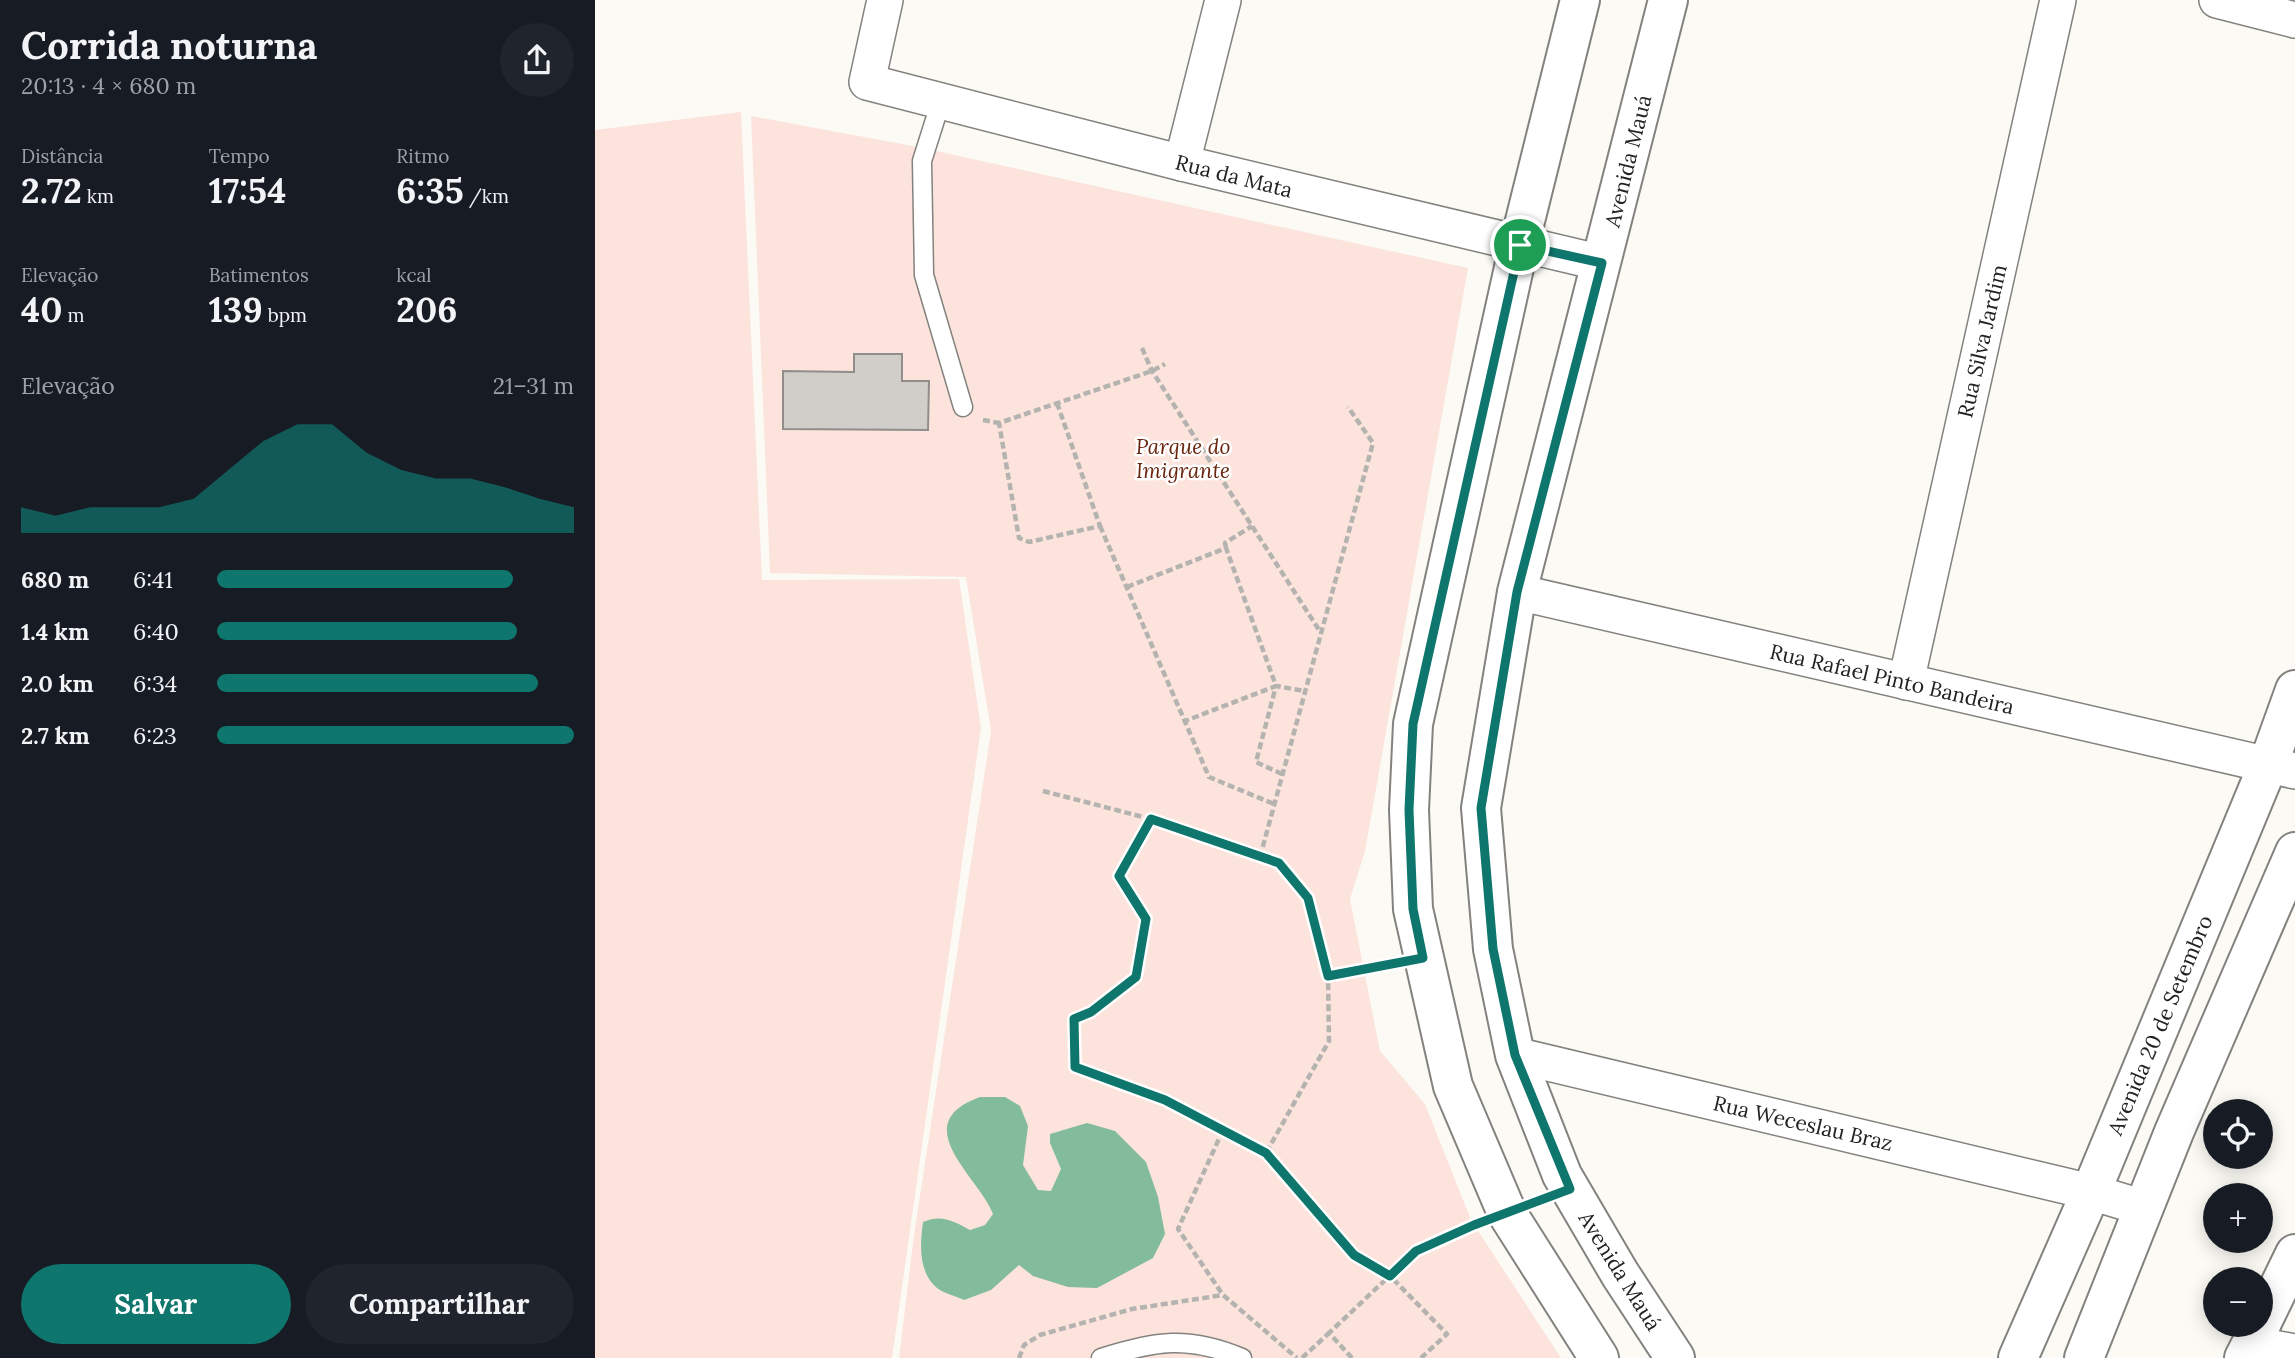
<!DOCTYPE html>
<html lang="pt">
<head>
<meta charset="utf-8">
<style>
	:root { --surface:#171b24; --page:#20242c; --text:#f1f3f6; --muted:#9ea1a6; --accent:#0f766e }
	body { margin:0; font-family:Lora,serif; background:var(--page); color:var(--text); height:100vh; display:flex; flex-direction:column; font-size:26px; white-space:nowrap }
	* { box-sizing:border-box; margin:0 }
	p { font-size:23px; color:var(--muted) }
	.icon { flex:none; width:38px; height:38px; fill:none; stroke:currentColor; stroke-width:2; stroke-linecap:round; stroke-linejoin:round }
	.map { position:relative; flex:1; overflow:hidden }
	.panel { display:flex; flex-direction:column; background:var(--surface); width:595px }
	.panel>* { flex:none }
	.tools { position:absolute; left:1608px; top:1099px; display:grid; gap:14px }
	.tools a { display:grid; place-items:center; width:70px; height:70px; border-radius:50%; background:var(--surface); box-shadow:0 4px 18px #0003; font-size:35px }
	.pin { position:absolute; display:grid; place-items:center; width:60px; height:60px; color:#fff; margin:-30px; border:4px solid #fff; border-radius:50%; box-shadow:0 2px 7px #0007 }
	.round { display:grid; place-items:center; flex:none; width:74px; height:74px; border-radius:37px; background:var(--page) }
	.head { display:flex; align-items:center; justify-content:space-between; height:119px; padding:0 21px }
	h1 { font-size:38px; font-weight:800; line-height:52px }
	.stats { display:grid; grid-template-columns:repeat(3,1fr); gap:10px; height:119px; padding:7px 21px }
	.stats div { display:grid; align-content:center }
	.stats b { font-size:35px; font-weight:800 }
	.stats small { font-size:19px; font-weight:400 }
	.stats p { font-size:19px }
	.chart { height:196px; padding:14px 21px }
	.chart p { display:flex; justify-content:space-between }
	.chart svg { width:100%; height:126px; margin-top:7px; fill:var(--accent); opacity:.7 }
	.button { display:flex; gap:14px; margin-top:auto; padding:14px 21px }
	.button a { flex:1; height:80px; border-radius:42px; background:var(--accent); color:#fff; font-size:28px; font-weight:800; line-height:80px; text-align:center }
	.button a+a { background:var(--page); color:var(--text) }
	ul { padding:0 21px; list-style:none; font-size:23px }
	li { display:grid; grid-template-columns:112px 84px 1fr; align-items:center; height:52px }
	li i { height:18px; border-radius:9px; background:var(--accent) }
	main { display:flex; flex:1; min-height:0 }
	.map>svg:first-child { display:block }
	.green { fill:#fce4dd }
	.water { fill:#83bb9d }
	.building { fill:#d1ceca; stroke:#908d8a; stroke-width:2 }
	.lines { fill:none; stroke-linecap:round; stroke-linejoin:round }
	.lane-casing { stroke:#83827e; stroke-width:21 }
	.street-casing { stroke:#83827e; stroke-width:38 }
	.secondary-casing { stroke:#83827e; stroke-width:42 }
	.path { stroke:#b4b3af; stroke-width:4.5; stroke-dasharray:7 3.5; stroke-linecap:butt }
	.lane { stroke:#fff; stroke-width:18 }
	.street { stroke:#fff; stroke-width:35 }
	.secondary { stroke:#fff; stroke-width:38 }
	.route-casing { stroke:#fff; stroke-width:14 }
	.route { stroke:#0f766e; stroke-width:9 }
	.labels { text-anchor:middle; dominant-baseline:central; stroke-width:5; stroke-linejoin:round; paint-order:stroke }
	.street-label { font-size:21px; fill:#222221; stroke:#fff }
	.park-label { font-size:21px; font-style:italic; fill:#69250e; stroke:#fff }
</style>
</head>
<body>
<main>
<section class="panel">
<div class="head"><div><h1>Corrida noturna</h1><p>20:13 · 4 × 680 m</p></div><a class="round"><svg class="icon" aria-label="share" viewBox="0 0 24 24"><path d="M12 15V3M7 8l5-5 5 5M5 13v7h14v-7"/></svg></a></div>
<div class="stats">
<div><p>Distância</p><b>2.72<small> km</small></b></div>
<div><p>Tempo</p><b>17:54</b></div>
<div><p>Ritmo</p><b>6:35<small> /km</small></b></div>
</div>
<div class="stats">
<div><p>Elevação</p><b>40<small> m</small></b></div>
<div><p>Batimentos</p><b>139<small> bpm</small></b></div>
<div><p>kcal</p><b>206</b></div>
</div>
<div class="chart"><p><span>Elevação</span>21–31 m</p>
<svg viewBox="0 0 160 44" preserveAspectRatio="none"><path d="M0 44V35L10 38L20 35L30 35L40 35L50 32L60 22L70 12L80 6L90 6L100 16L110 22L120 25L130 25L140 28L150 32L160 35V44z"/></svg>
</div>
<ul>
<li><b>680 m</b>6:41<i style="width:83%"></i></li>
<li><b>1.4 km</b>6:40<i style="width:84%"></i></li>
<li><b>2.0 km</b>6:34<i style="width:90%"></i></li>
<li><b>2.7 km</b>6:23<i style="width:100%"></i></li>
</ul>
<div class="button"><a>Salvar</a><a>Compartilhar</a></div>
</section>
<div class="map">
<svg width="1700" height="1358" viewBox="0 0 1700 1358">
	<rect width="100%" height="100%" fill="#fbfaf5"/>
	<!-- green -->
	<g class="green">
		<path d="M146,112L167,580L364,579L386,728L297,1358H0V130Z"/>
		<path d="M156,116L323,147L873,268L770,851L755,899L785,1051L830,1104L876,1220L966,1358H304L319,1235L396,731L371,577L175,573Z"/>
	</g>
	<!-- water -->
	<path class="water" d="M385,1097H410L425,1106L433,1126L428,1165L443,1190L456,1191L466,1169L455,1143V1134L492,1123L520,1131L551,1162L563,1197L570,1234L558,1258L502,1288L473,1287L438,1276L424,1265L396,1290L369,1300C361,1296 348,1293 342,1288C323,1272 325,1244 328,1222C347,1214 358,1221 375,1230L390,1225L398,1214C384,1177 310,1124 385,1097Z"/>
	<!-- building -->
	<path class="building" d="M259,354H307V381H334L333,430L188,429V371L259,372Z"/>
	<g class="lines">
		<!-- lane casing -->
		<g class="lane-casing">
			<g id="lane">
				<path d="M346,101L327,161L329,275L368,407"/>
				<path d="M506,1358C560,1341 593,1335 647,1358"/>
			</g>
		</g>
		<!-- street casing -->
		<g class="street-casing">
			<g id="street">
				<path d="M290,0L272,82L587,163L1007,263"/>
				<path d="M1622,0L1700,20"/>
				<path d="M587,163L628,0"/>
				<path d="M922,592L1700,771"/>
				<path d="M1311,682L1463,0"/>
				<path d="M920,1055L1496,1192L1549,1208"/>
				<path d="M1656,1344L1700,1352"/>
			</g>
		</g>
		<!-- secondary casing -->
		<g class="secondary-casing">
			<g id="secondary">
				<path d="M985,0L924,245L818,724L814,810L818,909L858,1086L912,1213L1004,1358"/>
				<path d="M1073,0L922,592L886,808L898,949L920,1055L967,1175L1025,1274L1080,1358"/>
				<path d="M1666,1324L1700,1254"/>
				<path d="M1423,1358L1496,1192L1673,765L1700,690"/>
				<path d="M1489,1358L1579,1132L1700,852"/>
				<path d="M1649,1358L1666,1325"/>
			</g>
		</g>
		<!-- path -->
		<g class="path">
			<path d="M547,348L557,371L726,633"/>
			<path d="M462,403L505,526L434,542L424,538L404,423L557,371L570,364"/>
			<path d="M388,420L404,423"/>
			<path d="M505,526L614,777L679,804"/>
			<path d="M631,548L630,543L657,526"/>
			<path d="M532,587L631,548L681,686L590,721"/>
			<path d="M687,774L661,762L681,686L710,691"/>
			<path d="M448,791L556,819L684,863L713,898L733,976"/>
			<path d="M556,819L524,876L551,919L541,977L496,1012L479,1019L480,1067L571,1099L671,1153"/>
			<path d="M665,857L778,443L753,407"/>
			<path d="M798,963L733,976L734,1041L671,1153L759,1255L795,1276L852,1334L826,1358"/>
			<path d="M628,1130L583,1229L628,1295L702,1358"/>
			<path d="M424,1358L429,1345L445,1335L537,1309L628,1295"/>
			<path d="M707,1358L734,1333"/>
			<path d="M757,1358L734,1333L821,1251L883,1223"/>
		</g>
		<!-- lane -->
		<use href="#lane" class="lane"/>
		<!-- street -->
		<use href="#street" class="street"/>
		<!-- secondary -->
		<use href="#secondary" class="secondary"/>
	</g>
	<g class="lines">
		<!-- route casing -->
		<g class="route-casing">
			<path id="route" d="M925,245L1007,263L922,592L886,808L898,949L920,1055L975,1189L879,1225L821,1251L795,1276L759,1255L671,1153L570,1100L480,1067L479,1019L496,1012L541,977L551,919L524,876L556,819L684,863L713,898L733,976L828,958L818,909L814,810L818,724Z"/>
		</g>
		<!-- route -->
		<use href="#route" class="route"/>
	</g>
	<g class="labels">
		<!-- street labels -->
		<g class="street-label">
			<text transform="translate(1033 161) rotate(-76)">Avenida Mauá</text>
			<text transform="translate(639 176) rotate(14)">Rua da Mata</text>
			<text transform="translate(1387 341) rotate(-77)">Rua Silva Jardim</text>
			<text transform="translate(1297 679) rotate(13)">Rua Rafael Pinto Bandeira</text>
			<text transform="translate(1565 1025) rotate(-67)">Avenida 20 de Setembro</text>
			<text transform="translate(1208 1123) rotate(13)">Rua Weceslau Braz</text>
			<text transform="translate(1025 1271) rotate(58)">Avenida Mauá</text>
		</g>
		<!-- park labels -->
		<g class="park-label">
			<text x="588" y="446">Parque do<tspan x="588" dy="24">Imigrante</tspan></text>
		</g>
	</g>
</svg>
<div class="tools">
<a><svg class="icon" aria-label="locate" viewBox="0 0 24 24"><circle cx="12" cy="12" r="6"/><path d="M12 2v4M12 18v4M2 12h4M18 12h4"/></svg></a>
<a>+</a>
<a>−</a>
</div>
<div class="pin" style="left:925px;top:245px;background:#1e9e55"><svg class="icon" aria-label="arrive" viewBox="0 0 24 24"><path d="M6 21V4h12l-3 4 3 4H6"/></svg></div>
</div>
</main>
</body>
</html>
